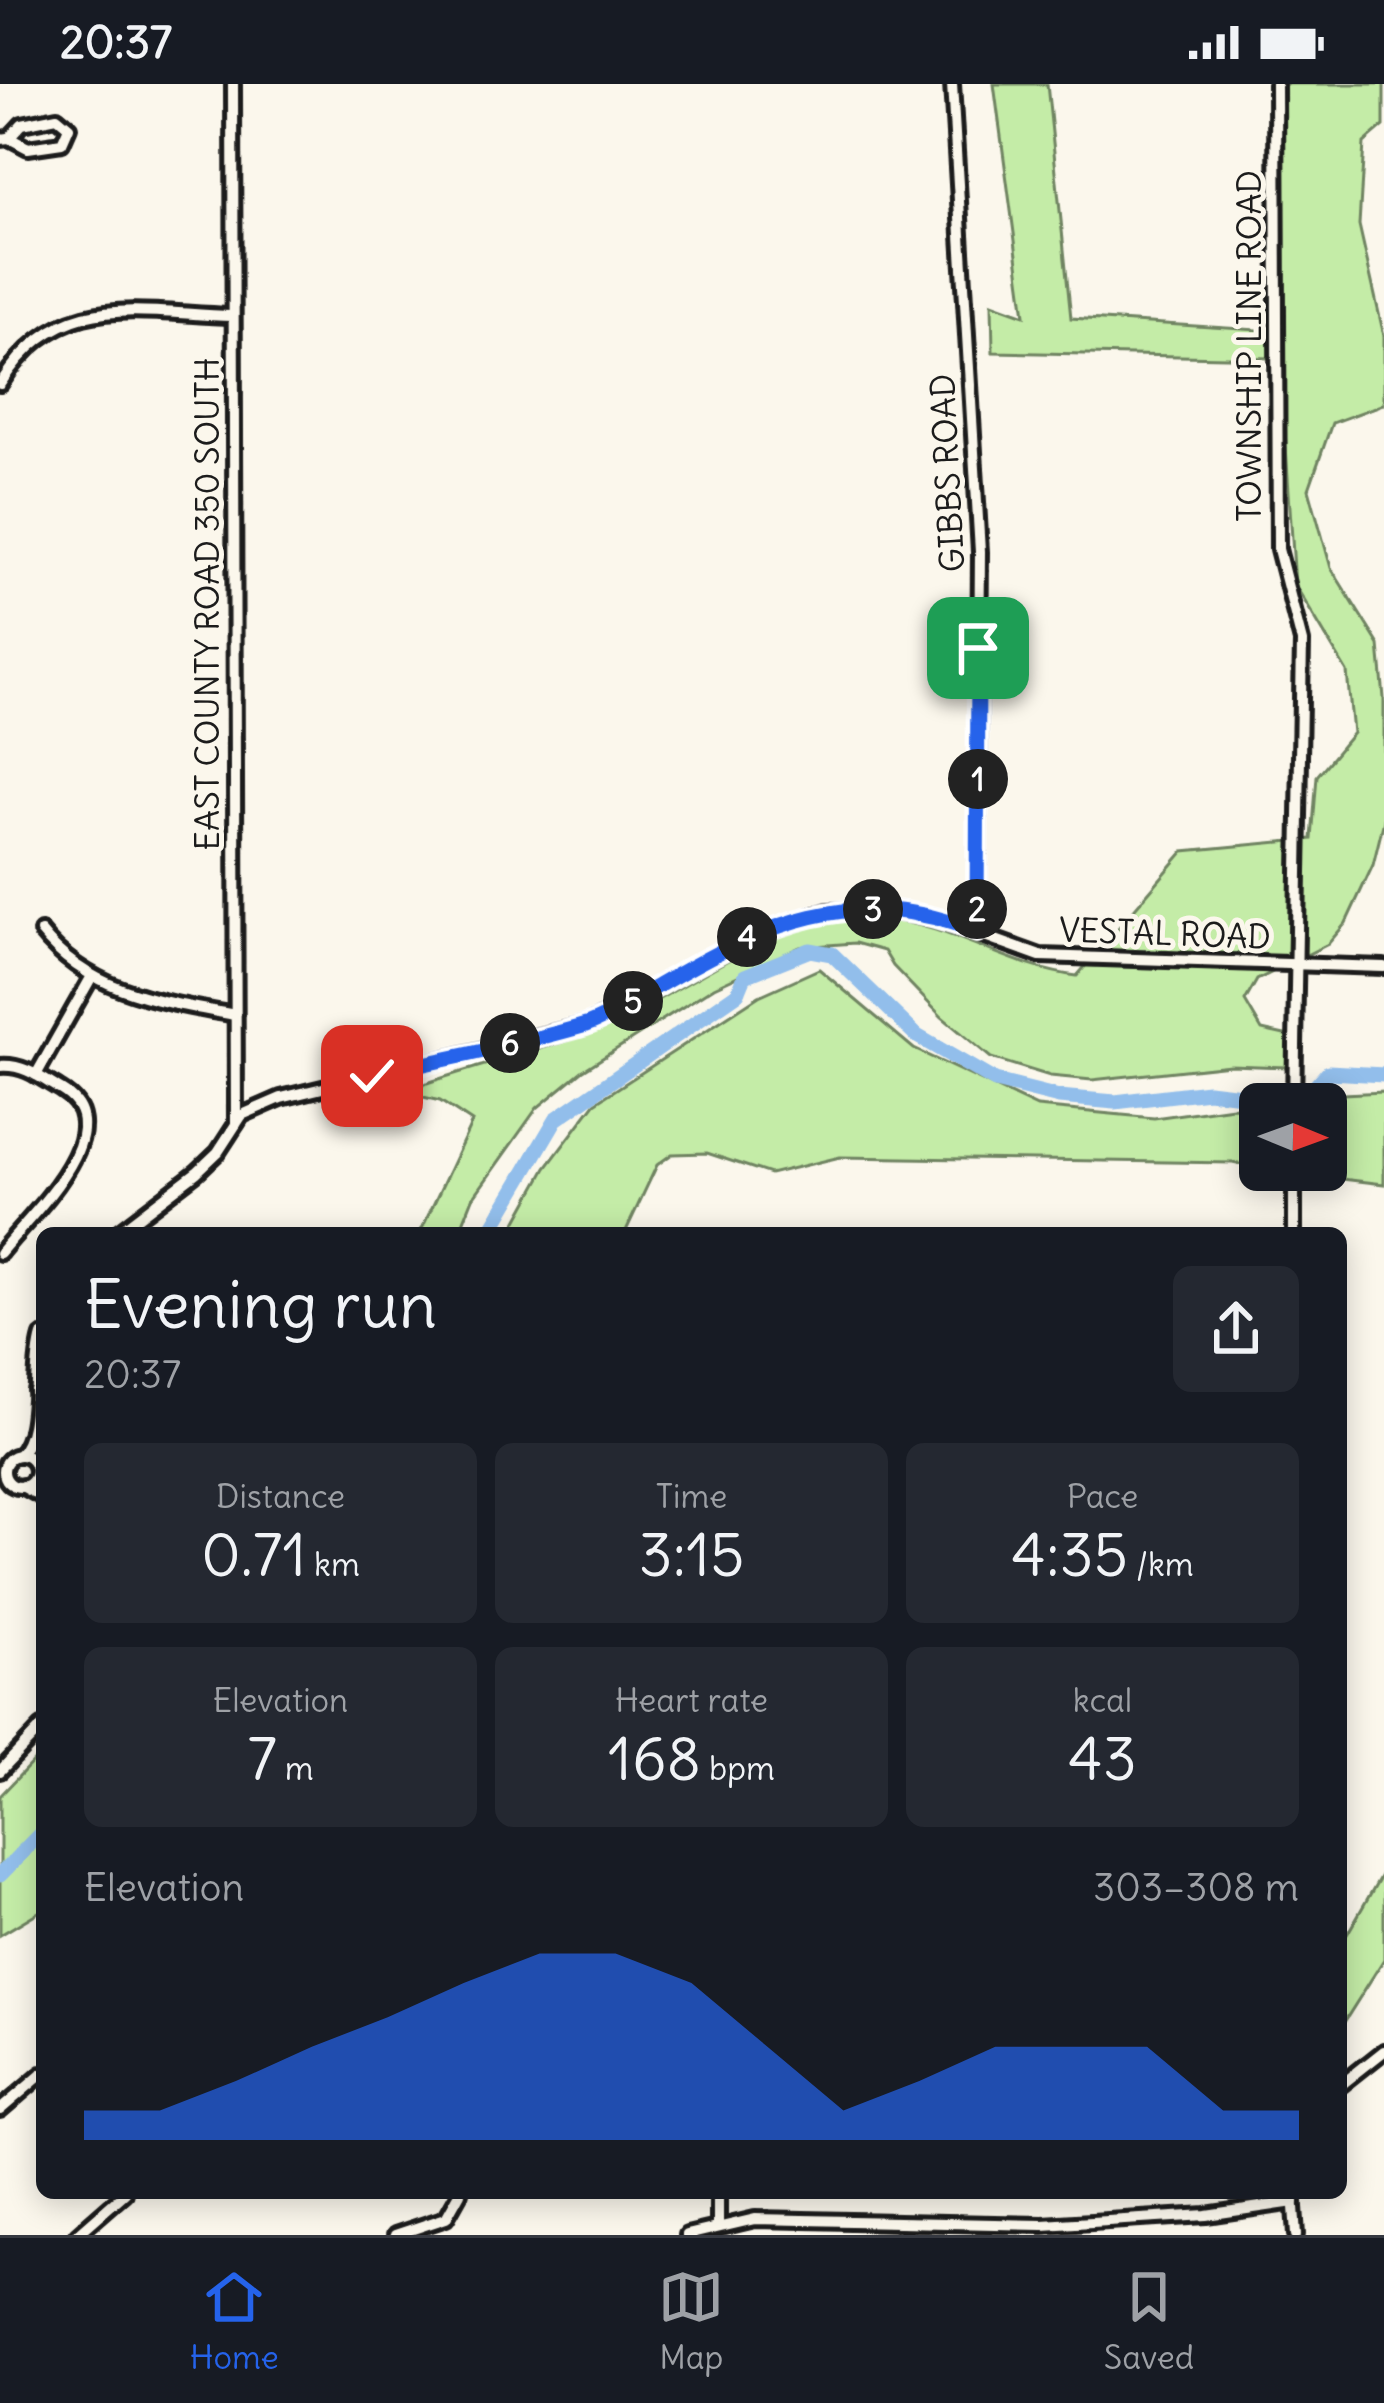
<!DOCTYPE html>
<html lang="en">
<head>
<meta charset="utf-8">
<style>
	:root { --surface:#171b24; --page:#242831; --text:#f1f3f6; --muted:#9ea1a6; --line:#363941; --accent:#2563eb }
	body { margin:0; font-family:Delius,sans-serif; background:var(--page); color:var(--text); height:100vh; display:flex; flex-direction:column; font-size:45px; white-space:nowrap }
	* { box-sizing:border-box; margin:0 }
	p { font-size:39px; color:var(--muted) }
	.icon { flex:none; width:66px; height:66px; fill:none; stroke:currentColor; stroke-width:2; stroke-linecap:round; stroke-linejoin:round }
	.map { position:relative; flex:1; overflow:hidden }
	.sheet { position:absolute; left:36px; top:1143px; width:1311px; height:972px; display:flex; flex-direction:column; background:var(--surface); border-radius:18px; box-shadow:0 6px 30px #0003 }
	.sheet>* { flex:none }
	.needle { width:78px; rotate:91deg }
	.buttons { position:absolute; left:1239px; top:999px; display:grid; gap:24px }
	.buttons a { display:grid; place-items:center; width:108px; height:108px; border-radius:18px; background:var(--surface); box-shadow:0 6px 30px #0003; font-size:60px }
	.pin { position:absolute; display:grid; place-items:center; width:102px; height:102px; color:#fff; margin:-51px; border-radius:24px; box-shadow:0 6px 18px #0006 }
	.km { position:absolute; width:60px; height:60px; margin:-30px; border-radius:50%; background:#222; color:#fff; font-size:33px; line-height:60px; text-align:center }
	.round { display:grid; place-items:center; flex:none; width:126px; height:126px; border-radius:18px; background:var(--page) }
	.summary { display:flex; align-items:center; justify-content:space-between; height:204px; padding:0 48px }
	h1 { font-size:66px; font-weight:600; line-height:90px }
	.figures { display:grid; grid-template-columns:repeat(3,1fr); gap:18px; height:204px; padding:12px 48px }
	.figures div { display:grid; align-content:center; border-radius:18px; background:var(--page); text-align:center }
	.figures b { font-size:60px; font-weight:600 }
	.figures small { font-size:33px; font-weight:400 }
	.figures p { font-size:33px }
	.chart { height:336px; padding:24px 48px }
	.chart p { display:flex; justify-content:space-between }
	.chart svg { width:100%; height:216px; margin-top:12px; fill:var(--accent); opacity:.7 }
	.status { display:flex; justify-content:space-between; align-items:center; height:84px; padding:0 60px; background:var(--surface); direction:ltr }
	.status svg { height:33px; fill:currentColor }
	.tabs { display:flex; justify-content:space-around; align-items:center; height:168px; border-top:3px solid var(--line); background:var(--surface); font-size:33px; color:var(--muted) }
	.tabs a { display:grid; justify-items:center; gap:6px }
	.tabs .current { color:var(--accent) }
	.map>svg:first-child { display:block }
	.green { fill:#c4eca7; stroke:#708462; stroke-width:3 }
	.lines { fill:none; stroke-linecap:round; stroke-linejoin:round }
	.river { stroke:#92beeb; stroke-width:15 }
	.minor-casing { stroke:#1c1c1c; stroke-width:20 }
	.minor { stroke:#fbf7ec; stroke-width:10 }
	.route-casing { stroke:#fff; stroke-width:24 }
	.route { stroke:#2563eb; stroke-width:15 }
	.labels { text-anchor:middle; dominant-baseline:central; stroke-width:10; stroke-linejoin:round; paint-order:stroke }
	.street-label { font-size:33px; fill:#1c1c1c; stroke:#fbf7ec }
</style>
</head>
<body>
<div class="status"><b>20:37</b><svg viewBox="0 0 49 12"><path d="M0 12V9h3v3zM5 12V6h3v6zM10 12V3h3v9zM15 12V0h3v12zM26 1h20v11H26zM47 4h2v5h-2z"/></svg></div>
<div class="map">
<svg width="1384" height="2151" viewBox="0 0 1384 2151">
	<rect width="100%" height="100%" fill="#fbf7ec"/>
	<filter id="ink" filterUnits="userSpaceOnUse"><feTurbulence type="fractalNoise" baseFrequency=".00833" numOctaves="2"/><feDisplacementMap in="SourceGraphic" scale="24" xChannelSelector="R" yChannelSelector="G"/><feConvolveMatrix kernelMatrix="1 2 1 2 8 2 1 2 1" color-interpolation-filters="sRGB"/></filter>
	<g filter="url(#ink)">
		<!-- green -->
		<g class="green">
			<path d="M994,0H1047L1071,234L1273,247L1277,0H1384V42L1364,59L1359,141L1384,252V320L1332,339L1309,405L1331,484L1379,561L1384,614V736L1373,781L1346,839L1328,860L1257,896L1245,917L1262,946L1289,952L1287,983L1230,981L1092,996L1050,992L991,974L942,933L893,882L884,867L855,859L800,863L714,903L582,987L537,1024L473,1114L459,1149H420L472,1038L440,1017L402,1008C462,985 526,971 586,950C688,913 767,826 883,835C952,841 1010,884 1077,892L1184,767L1312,755L1317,692L1353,649L1347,588L1295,501L1282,300L1273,274L993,268L992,219L1025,231Z"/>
			<path d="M819,885L914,965L1037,1023L1154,1034L1232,1023L1260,1025V1084L1233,1079L840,1073L770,1090L707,1069L672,1070L657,1081L625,1149H510L546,1084L595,1019L759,912Z"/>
			<path d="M1384,1008V1100L1342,1095L1305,1103V1086H1326V1020H1306L1342,1010Z"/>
			<path d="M42,1668V1826L0,1851V1712Z"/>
			<path d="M1384,1786V1875L1341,1943V1861Z"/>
		</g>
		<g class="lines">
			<!-- river -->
			<g class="river">
				<path d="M489,1149L556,1035L738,909L745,892L810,866L832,870L917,952L995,997L1059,1013L1115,1018L1208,1007L1275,1015L1314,1004L1328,988L1384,991"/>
				<path d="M0,1791L42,1748"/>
			</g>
			<!-- minor casing -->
			<g class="minor-casing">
				<g id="minor">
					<path d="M233,0L236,1040"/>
					<path d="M952,0L980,468L977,848"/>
					<path d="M1276,0L1278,465L1302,558L1294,1020"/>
					<path d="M0,55L9,54L28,64L62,59L69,43L57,33L22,40L9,54"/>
					<path d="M0,300C61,205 134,229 232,232"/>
					<path d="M41,848C89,909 163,918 235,931"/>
					<path d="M0,982C24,980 41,994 61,1006C126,1045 30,1131 0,1169"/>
					<path d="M36,991L92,892"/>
					<path d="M1294,1086V1149"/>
					<path d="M117,1149L197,1088L218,1068L242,1031L281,1014L589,940L747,853L828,827L893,826L932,833L1040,872L1384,883"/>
					<path d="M35,1306L42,1333"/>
					<circle cx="20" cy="1387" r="16"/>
					<path d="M19,1371C42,1349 31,1288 42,1252"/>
					<path d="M34,1379L42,1349"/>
					<path d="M22,1402L42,1413"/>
					<path d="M0,1687L42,1643"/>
					<path d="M1341,2001L1384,1967"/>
					<path d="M0,2026L42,1990"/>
					<path d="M1293,2109L1296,2151"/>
					<path d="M718,2140V2109"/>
					<path d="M77,2151L125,2109"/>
					<path d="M395,2151L446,2134L460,2109"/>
					<path d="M687,2151L755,2135L1043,2141L1206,2131L1294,2118"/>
				</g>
			</g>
			<!-- minor -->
			<use href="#minor" class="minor"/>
		</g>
	</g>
	<g class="lines" filter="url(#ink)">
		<!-- route casing -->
		<g class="route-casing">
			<path id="route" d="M372,992C442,975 516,962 586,941C612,932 634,915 658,902C764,840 855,797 977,848L978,564"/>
		</g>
		<!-- route -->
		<use href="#route" class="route"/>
	</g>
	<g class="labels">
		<!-- street labels -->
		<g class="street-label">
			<text transform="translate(1249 262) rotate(-90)">TOWNSHIP LINE ROAD</text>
			<text transform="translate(947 389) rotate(-93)">GIBBS ROAD</text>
			<text transform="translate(207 520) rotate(-90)">EAST COUNTY ROAD 350 SOUTH</text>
			<text transform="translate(1165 849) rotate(2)">VESTAL ROAD</text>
		</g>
	</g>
</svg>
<div class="buttons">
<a><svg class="needle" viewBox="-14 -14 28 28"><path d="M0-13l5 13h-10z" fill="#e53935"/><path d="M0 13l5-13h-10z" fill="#9ea1a6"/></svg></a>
</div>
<div class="pin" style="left:978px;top:564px;background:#1e9e55"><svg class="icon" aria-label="arrive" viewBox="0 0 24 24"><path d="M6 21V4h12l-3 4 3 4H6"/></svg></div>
<div class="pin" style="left:372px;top:992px;background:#d93025"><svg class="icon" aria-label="check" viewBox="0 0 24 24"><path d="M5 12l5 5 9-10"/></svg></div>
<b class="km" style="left:978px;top:695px">1</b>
<b class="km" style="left:977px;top:825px">2</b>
<b class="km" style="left:873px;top:825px">3</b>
<b class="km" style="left:747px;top:853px">4</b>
<b class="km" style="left:633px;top:917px">5</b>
<b class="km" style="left:510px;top:959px">6</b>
<section class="sheet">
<div class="summary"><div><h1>Evening run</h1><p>20:37</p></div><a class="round"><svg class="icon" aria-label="share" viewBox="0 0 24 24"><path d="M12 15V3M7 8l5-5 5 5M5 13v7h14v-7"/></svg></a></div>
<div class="figures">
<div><p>Distance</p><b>0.71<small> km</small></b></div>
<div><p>Time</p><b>3:15</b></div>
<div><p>Pace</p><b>4:35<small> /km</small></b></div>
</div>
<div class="figures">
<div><p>Elevation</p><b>7<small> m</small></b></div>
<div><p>Heart rate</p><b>168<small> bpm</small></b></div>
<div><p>kcal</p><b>43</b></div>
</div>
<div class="chart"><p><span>Elevation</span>303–308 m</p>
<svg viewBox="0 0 160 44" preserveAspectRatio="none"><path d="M0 44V38L10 38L20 32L30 25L40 19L50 12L60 6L70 6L80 12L90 25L100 38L110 32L120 25L130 25L140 25L150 38L160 38V44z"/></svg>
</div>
</section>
</div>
<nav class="tabs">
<a class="current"><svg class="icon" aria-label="home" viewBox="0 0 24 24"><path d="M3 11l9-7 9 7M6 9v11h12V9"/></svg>Home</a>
<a><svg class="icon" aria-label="map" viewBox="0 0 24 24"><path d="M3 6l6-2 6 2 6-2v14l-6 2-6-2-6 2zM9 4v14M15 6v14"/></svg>Map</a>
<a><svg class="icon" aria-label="saved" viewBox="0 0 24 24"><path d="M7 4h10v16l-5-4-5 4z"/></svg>Saved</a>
</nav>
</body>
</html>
